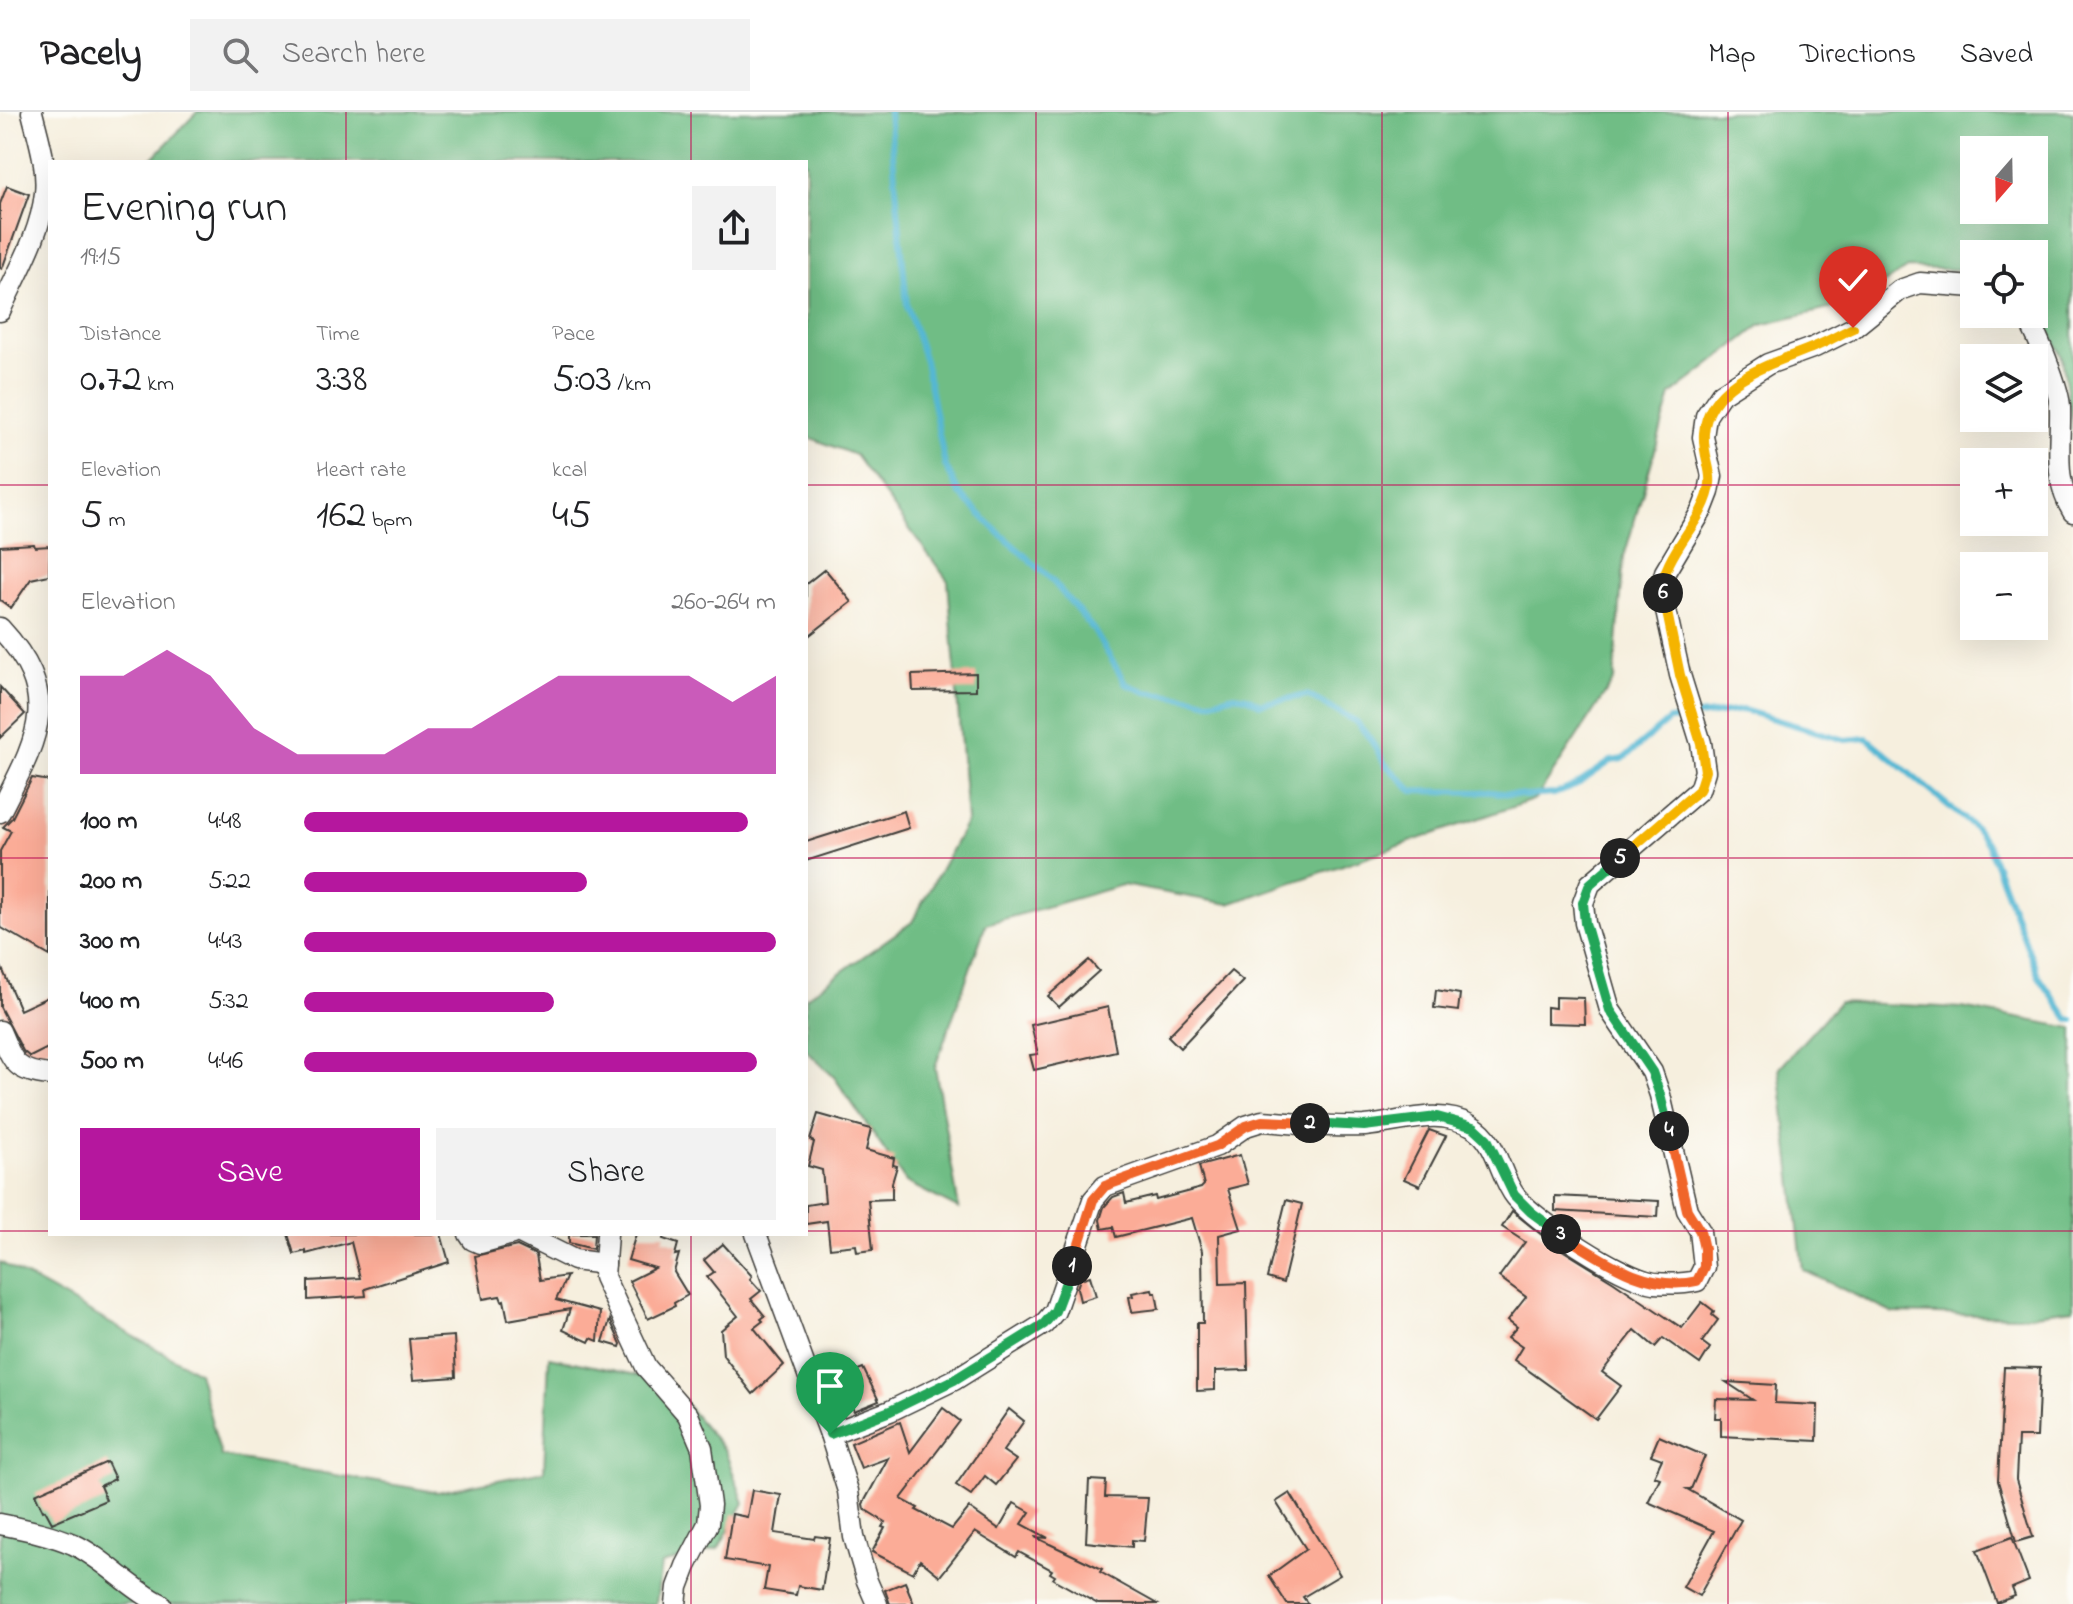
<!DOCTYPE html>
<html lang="en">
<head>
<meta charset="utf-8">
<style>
	:root { --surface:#fff; --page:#f2f2f2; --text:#202124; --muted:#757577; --line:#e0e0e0; --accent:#b5179e }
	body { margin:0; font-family:"Indie Flower",sans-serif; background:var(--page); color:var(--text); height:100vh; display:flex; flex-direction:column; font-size:30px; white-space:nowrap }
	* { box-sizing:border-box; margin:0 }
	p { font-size:26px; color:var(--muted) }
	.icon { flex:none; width:44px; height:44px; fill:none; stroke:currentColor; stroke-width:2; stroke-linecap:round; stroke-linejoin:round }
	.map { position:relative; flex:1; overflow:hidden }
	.sheet { position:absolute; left:48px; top:48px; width:760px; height:1076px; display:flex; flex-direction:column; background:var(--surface); border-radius:0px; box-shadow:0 8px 32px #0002 }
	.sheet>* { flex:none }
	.needle { width:52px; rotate:200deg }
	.buttons { position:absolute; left:1960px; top:24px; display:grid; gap:16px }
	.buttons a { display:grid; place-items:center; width:88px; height:88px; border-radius:0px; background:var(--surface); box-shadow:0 8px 32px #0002; font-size:40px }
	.pin { position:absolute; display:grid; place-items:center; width:68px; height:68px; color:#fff; margin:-82px -34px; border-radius:50% 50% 50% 0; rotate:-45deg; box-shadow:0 0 8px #0007 }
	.pin .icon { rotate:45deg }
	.km { position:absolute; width:40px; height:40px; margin:-20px; border-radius:50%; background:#222; color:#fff; font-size:22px; line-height:40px; text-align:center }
	.round { display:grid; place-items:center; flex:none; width:84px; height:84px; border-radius:0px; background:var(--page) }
	.head { display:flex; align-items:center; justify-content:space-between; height:136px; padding:0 32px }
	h1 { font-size:44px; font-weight:600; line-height:60px }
	.metrics { display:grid; grid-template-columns:repeat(3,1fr); gap:12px; height:136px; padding:8px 32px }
	.metrics div { display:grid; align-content:center }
	.metrics b { font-size:40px; font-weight:600 }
	.metrics small { font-size:22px; font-weight:400 }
	.metrics p { font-size:22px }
	.chart { height:224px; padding:16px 32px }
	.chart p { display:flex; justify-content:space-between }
	.chart svg { width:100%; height:144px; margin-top:8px; fill:var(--accent); opacity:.7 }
	.cta { display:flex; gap:16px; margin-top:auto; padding:16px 32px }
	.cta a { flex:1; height:92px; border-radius:0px; background:var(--accent); color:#fff; font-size:32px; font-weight:600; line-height:92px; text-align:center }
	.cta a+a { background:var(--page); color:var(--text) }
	ul { padding:0 32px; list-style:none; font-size:26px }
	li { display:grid; grid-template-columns:128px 96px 1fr; align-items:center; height:60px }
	li i { height:20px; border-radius:10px; background:var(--accent) }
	header { display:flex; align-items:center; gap:48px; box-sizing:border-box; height:112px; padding:0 40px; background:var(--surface); border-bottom:2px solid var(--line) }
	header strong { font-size:38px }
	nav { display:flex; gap:44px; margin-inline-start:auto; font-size:28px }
	.search { width:560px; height:72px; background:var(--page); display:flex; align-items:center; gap:20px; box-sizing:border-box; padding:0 28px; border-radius:0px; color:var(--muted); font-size:30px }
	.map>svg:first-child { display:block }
	.forest { fill:#70bd85; stroke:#466c50; stroke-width:2; fill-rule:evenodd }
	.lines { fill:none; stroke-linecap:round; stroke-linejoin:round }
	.stream { stroke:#54b7d3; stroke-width:6 }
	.building { fill:#fbac97 }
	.street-casing { stroke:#3d3c39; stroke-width:23 }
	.street { stroke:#fff; stroke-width:20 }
	.split-1-casing { stroke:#fff; stroke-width:16 }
	.split-2-casing { stroke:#fff; stroke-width:16 }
	.split-3-casing { stroke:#fff; stroke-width:16 }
	.split-4-casing { stroke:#fff; stroke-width:16 }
	.split-5-casing { stroke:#fff; stroke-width:16 }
	.split-6-casing { stroke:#fff; stroke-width:16 }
	.split-7-casing { stroke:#fff; stroke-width:16 }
	.split-1 { stroke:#22a559; stroke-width:10 }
	.split-2 { stroke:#f0652b; stroke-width:10 }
	.split-3 { stroke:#22a559; stroke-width:10 }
	.split-4 { stroke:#f0652b; stroke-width:10 }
	.split-5 { stroke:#22a559; stroke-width:10 }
	.split-6 { stroke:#f5b400; stroke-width:10 }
	.split-7 { stroke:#f5b400; stroke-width:10 }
	.grid { fill:none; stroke:#c2185b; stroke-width:2; stroke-opacity:0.55 }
</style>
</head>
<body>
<header>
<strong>Pacely</strong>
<div class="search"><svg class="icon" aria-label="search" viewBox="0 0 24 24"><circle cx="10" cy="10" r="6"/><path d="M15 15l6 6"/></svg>Search here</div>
<nav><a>Map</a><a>Directions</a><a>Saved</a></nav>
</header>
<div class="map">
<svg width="2073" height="1492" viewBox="0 0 2073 1492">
	<rect width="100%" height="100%" fill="#fdfcf7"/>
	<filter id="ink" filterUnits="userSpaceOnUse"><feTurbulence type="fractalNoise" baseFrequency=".0125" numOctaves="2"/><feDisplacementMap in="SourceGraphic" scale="16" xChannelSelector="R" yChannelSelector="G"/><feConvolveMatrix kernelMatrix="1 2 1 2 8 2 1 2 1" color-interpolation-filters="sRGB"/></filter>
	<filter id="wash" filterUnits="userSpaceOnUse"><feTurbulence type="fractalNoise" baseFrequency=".006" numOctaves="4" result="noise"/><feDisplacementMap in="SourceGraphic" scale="32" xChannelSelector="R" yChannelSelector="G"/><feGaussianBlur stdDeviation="1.8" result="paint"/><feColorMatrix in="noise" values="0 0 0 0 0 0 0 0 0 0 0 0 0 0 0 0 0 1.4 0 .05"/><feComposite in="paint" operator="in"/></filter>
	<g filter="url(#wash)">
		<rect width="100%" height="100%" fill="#f6efde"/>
		<!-- forest -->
		<g class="forest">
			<path d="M197,0H2073V320L2062,245L2034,185V142H1974V158L1907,156L1854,191L1761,213L1671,283L1624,445L1614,568L1536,687L1229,792L1122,773L986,812L935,955L959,1097L906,1070L834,965L806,938V885L912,810L967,709L948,469L855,343L806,324V50H149ZM1974,38H2034V98H1974Z"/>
			<path d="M1839,890L1962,896L2073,916V1197L2018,1204L1892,1201L1803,1158L1779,956Z"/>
			<path d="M0,1150L198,1260L221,1344L437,1380L544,1359L549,1245L666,1269L725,1339L744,1391L718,1437L661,1452L656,1492H0Z"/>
		</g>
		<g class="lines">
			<!-- stream -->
			<path class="stream" d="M889,0L907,194L925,249L945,353L959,381L997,419L1050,466L1093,517L1126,572L1146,580L1194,586L1209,590L1234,583L1247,585L1260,592L1307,583L1355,609L1369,625L1385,652L1413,679L1492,680L1526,684L1554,682L1575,674L1611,649L1623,647L1669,608L1743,598L1845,628L1867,626L1975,716L1988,733L2038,863L2068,907L2073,908"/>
		</g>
		<g id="blocks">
			<!-- building -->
			<g class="building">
				<path d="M7,74L29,82L2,157L0,156V92Z"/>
				<path d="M34,432L35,435L50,434L49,463L31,467L11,496L0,488V434Z"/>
				<path d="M825,457L852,490L806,526V472Z"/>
				<path d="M976,561V578L913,579L912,563Z"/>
				<path d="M0,575L25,602L0,626Z"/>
				<path d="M32,666L50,669V844L0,815V739L11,719L3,715L12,706Z"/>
				<path d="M904,699L909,716L806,749V730Z"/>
				<path d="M1089,848L1099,859L1059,895L1048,884Z"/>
				<path d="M0,852L20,898L50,884V935L30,945L23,939L0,895Z"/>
				<path d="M1231,859L1243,869L1180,936L1168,924Z"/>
				<path d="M1436,878L1460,882L1458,899L1434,896Z"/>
				<path d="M1555,885L1584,886L1585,912L1547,911V895L1555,896Z"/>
				<path d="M1108,895L1116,939L1034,958L1030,943L1038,942L1031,913Z"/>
				<path d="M818,1002L871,1017L866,1038L894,1046L893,1053L897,1054L892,1071V1087L868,1088L873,1138L857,1140L856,1133L830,1136L827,1109L806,1112V1093L825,1090L822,1058L808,1054L814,1030L810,1028Z"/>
				<path d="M1429,1018L1446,1024L1420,1074L1404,1067Z"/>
				<path d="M1240,1043L1248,1072L1228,1077L1241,1117L1219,1123L1220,1172L1246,1171L1248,1258L1215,1259V1278L1197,1279V1211H1203L1202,1139L1192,1106L1116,1125L1113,1115L1102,1117L1100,1108L1104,1095L1113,1085L1124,1081L1126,1091L1155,1084L1156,1088L1201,1076L1204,1073L1199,1054Z"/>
				<path d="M1555,1084L1659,1089L1658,1105L1555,1099Z"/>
				<path d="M1286,1088L1302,1092L1283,1171L1267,1166Z"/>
				<path d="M1512,1099L1554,1133L1614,1170L1682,1216L1702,1190L1714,1199L1712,1203L1718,1208L1702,1230L1710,1236L1700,1252L1663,1226L1655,1235L1635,1218L1602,1260L1621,1274L1596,1307L1514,1248L1522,1235L1508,1225L1517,1215L1508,1208L1526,1185L1499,1165L1525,1130L1502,1115Z"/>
				<path d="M288,1122H441L449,1150L365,1177L366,1184L308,1188V1169L360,1166L351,1130L306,1142V1139L294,1142Z"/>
				<path d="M569,1122H594L593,1137L569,1131Z"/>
				<path d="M636,1122H665L663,1127L678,1132L675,1143L679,1142L674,1160L688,1183L674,1191L675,1194L648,1207L629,1169L655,1156L628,1148Z"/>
				<path d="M723,1132L752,1164L750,1167L761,1179L751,1187L765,1204L761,1207L763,1209L754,1216L784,1253L753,1282L723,1243L721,1218L738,1204L707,1165L714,1160L704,1148Z"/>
				<path d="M517,1134L536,1143L540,1168L567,1164L556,1188L600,1200L598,1229L591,1226L589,1230L563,1218L570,1197L508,1208L504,1188L502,1189L500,1184L483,1187L475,1144Z"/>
				<path d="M1090,1164L1096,1184L1080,1189L1077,1176L1080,1167Z"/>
				<path d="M1152,1177L1153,1181H1156L1159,1197L1132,1200L1129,1185L1133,1184L1132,1181Z"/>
				<path d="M610,1208L621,1232L620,1235L603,1230Z"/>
				<path d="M454,1224L456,1265L413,1268L409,1227Z"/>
				<path d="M2004,1255L2040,1256L2037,1325H2018L2016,1368L2033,1425L2016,1430L1998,1369Z"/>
				<path d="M863,1256L879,1289L854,1299L847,1284L837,1288L830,1269Z"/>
				<path d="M1726,1270L1776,1273L1775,1291L1818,1293L1817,1329L1721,1324V1306H1715L1716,1287L1753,1288Z"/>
				<path d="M943,1296L960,1309L901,1387L918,1396L916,1398L952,1417L969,1396L999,1417L1014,1391L1030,1400L1022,1412L1048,1426L1035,1425L1102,1457L1100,1460L1157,1492H1098L1053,1467L1055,1464L1050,1461L1052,1458L1019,1440L1016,1445L975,1420L940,1464L920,1448L913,1461L872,1440L885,1416L882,1415L885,1410L864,1397L863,1392L888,1346L861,1356L851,1331L900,1310L910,1340Z"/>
				<path d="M1009,1297L1024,1309L1003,1339L1016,1348L996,1373L985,1364L971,1383L956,1373Z"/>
				<path d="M1659,1324L1705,1344L1691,1377H1687L1741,1408L1699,1484L1683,1475L1714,1419L1648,1390L1660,1366L1654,1364L1662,1347L1651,1343Z"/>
				<path d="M107,1350L115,1367L100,1374L106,1388L52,1411L45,1398L43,1399L35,1382Z"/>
				<path d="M1089,1368L1106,1369L1105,1385L1148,1386L1144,1429L1132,1428V1435L1086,1430Z"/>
				<path d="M752,1378L781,1383L775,1421L814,1427L815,1424L830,1426L822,1478L798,1474L796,1483L764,1478L768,1455L725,1448L732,1402L747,1405Z"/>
				<path d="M1290,1381L1340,1463L1303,1485L1308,1492H1287L1269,1464L1306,1437L1276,1390Z"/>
				<path d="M2012,1425L2029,1469L2012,1476L2015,1484L1997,1491L1977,1438Z"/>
				<path d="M905,1470L914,1492H890L885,1478Z"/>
			</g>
		</g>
	</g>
	<g filter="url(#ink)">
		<use href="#blocks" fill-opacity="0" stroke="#3d3c39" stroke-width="2"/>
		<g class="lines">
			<!-- street casing -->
			<g class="street-casing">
				<g id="street">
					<path d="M0,199C16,163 41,122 45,81C48,55 38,25 32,0"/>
					<path d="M2024,202C2035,215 2060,278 2060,296C2061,332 2053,368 2073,400"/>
					<path d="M0,516C64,585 37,627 0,700"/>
					<path d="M0,919C13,950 15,960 50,963"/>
					<path d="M469,1122L473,1128L480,1131L512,1122"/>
					<path d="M522,1122L574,1148L605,1152"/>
					<path d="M607,1122L604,1165L646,1255L688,1303L702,1336L710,1393L708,1412L686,1454L678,1475L676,1492"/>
					<path d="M756,1122L830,1322L848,1379L854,1425L867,1469L877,1492"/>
					<path d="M830,1322L890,1299L954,1268L1044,1212L1055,1199L1093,1088L1105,1074L1217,1034L1246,1014L1262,1009C1295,1011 1331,1016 1365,1014C1400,1011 1438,995 1472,1014C1498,1028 1499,1064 1516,1085C1538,1111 1622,1166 1654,1171C1668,1172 1684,1172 1697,1169L1704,1155L1700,1119L1687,1098L1660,983L1652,960L1610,898L1585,811L1583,791L1590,772L1699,678L1705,659L1701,631L1680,563L1661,476L1665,460L1702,398L1709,380L1712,364L1703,325L1706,304L1721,282L1768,252L1815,235L1853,216L1900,178L1920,171L1974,175"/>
					<path d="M0,1412C24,1417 50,1422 73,1432C105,1447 129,1476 161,1492"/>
				</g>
			</g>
			<!-- street -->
			<use href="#street" class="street"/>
		</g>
	</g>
	<g class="lines" filter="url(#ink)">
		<!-- split-1 casing -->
		<g class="split-1-casing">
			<path id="split-1" d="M830,1322L890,1299L954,1268L1044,1212L1055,1199L1072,1154"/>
		</g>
		<!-- split-2 casing -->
		<g class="split-2-casing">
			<path id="split-2" d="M1072,1154L1093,1088L1105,1074L1217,1034L1246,1014L1262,1009L1310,1011"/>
		</g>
		<!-- split-3 casing -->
		<g class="split-3-casing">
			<path id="split-3" d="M1310,1011L1364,1014L1437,1005L1474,1015L1487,1027L1514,1083L1531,1100L1561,1122"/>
		</g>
		<!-- split-4 casing -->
		<g class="split-4-casing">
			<path id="split-4" d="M1561,1122C1602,1147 1646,1181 1697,1169L1704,1155V1137L1700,1119L1687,1098L1669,1019"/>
		</g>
		<!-- split-5 casing -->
		<g class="split-5-casing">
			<path id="split-5" d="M1620,746L1590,772L1583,791L1585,811L1610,898L1652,960L1660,983L1669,1019"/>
		</g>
		<!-- split-6 casing -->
		<g class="split-6-casing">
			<path id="split-6" d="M1620,746L1699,678L1705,659L1701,631L1680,563L1663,481"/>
		</g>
		<!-- split-7 casing -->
		<g class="split-7-casing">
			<path id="split-7" d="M1663,481C1658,456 1690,421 1701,399C1721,361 1702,354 1704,321C1708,268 1773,252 1814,235C1827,230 1840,222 1853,216"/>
		</g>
		<!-- split-1 -->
		<use href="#split-1" class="split-1"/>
		<!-- split-2 -->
		<use href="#split-2" class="split-2"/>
		<!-- split-3 -->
		<use href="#split-3" class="split-3"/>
		<!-- split-4 -->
		<use href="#split-4" class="split-4"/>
		<!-- split-5 -->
		<use href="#split-5" class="split-5"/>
		<!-- split-6 -->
		<use href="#split-6" class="split-6"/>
		<!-- split-7 -->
		<use href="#split-7" class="split-7"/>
	</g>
	<!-- grid -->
	<path class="grid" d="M346,0V50M691,0V50M1036,0V1492M1382,0V1492M1728,0V1492M0,373H50M806,373H1974M2034,373H2073M0,746H50M806,746H2073M0,1119H50M806,1119H2073M346,1122V1492M691,1122V1492"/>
</svg>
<div class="buttons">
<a><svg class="needle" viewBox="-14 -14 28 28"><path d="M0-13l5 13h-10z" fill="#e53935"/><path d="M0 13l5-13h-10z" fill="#757577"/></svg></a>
<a><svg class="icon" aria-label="locate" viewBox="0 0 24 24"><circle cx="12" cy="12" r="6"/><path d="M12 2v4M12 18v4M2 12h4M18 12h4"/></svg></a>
<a><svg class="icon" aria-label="layers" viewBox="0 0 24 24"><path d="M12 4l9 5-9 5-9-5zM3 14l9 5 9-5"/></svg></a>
<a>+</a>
<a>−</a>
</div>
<div class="pin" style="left:830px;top:1322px;background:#1e9e55"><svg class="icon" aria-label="arrive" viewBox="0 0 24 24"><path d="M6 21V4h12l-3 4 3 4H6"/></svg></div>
<div class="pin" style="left:1853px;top:216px;background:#d93025"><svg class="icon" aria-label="check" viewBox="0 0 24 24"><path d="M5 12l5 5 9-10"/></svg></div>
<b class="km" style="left:1072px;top:1154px">1</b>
<b class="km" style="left:1310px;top:1011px">2</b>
<b class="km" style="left:1561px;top:1122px">3</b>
<b class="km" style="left:1669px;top:1019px">4</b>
<b class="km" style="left:1620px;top:746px">5</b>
<b class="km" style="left:1663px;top:481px">6</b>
<section class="sheet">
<div class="head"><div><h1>Evening run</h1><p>19:15</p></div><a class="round"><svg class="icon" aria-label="share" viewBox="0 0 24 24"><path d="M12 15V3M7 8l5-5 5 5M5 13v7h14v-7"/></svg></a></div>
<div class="metrics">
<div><p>Distance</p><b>0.72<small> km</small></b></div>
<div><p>Time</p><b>3:38</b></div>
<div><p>Pace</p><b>5:03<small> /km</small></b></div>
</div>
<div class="metrics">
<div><p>Elevation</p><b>5<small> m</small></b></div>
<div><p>Heart rate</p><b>162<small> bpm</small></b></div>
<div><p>kcal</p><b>45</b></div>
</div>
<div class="chart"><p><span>Elevation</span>260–264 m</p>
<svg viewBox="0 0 160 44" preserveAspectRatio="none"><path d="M0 44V14L10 14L20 6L30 14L40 30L50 38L60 38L70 38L80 30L90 30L100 22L110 14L120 14L130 14L140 14L150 22L160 14V44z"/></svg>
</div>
<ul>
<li><b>100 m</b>4:48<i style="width:94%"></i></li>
<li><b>200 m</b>5:22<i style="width:60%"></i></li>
<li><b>300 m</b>4:43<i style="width:100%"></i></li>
<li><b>400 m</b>5:32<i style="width:53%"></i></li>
<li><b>500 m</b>4:46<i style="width:96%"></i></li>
</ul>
<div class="cta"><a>Save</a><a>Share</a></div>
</section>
</div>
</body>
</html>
